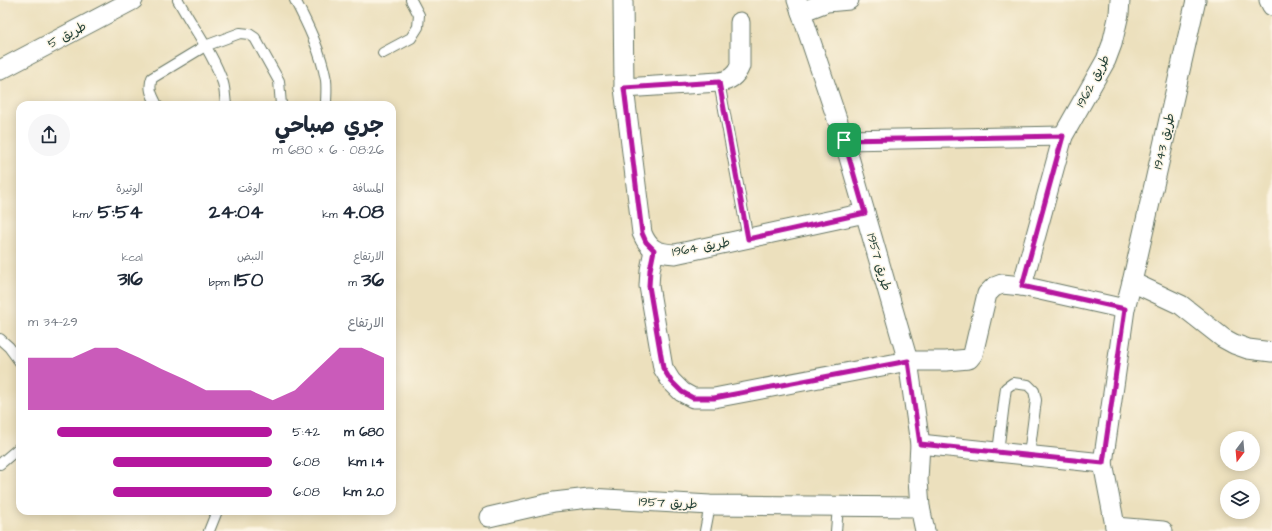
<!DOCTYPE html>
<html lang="ar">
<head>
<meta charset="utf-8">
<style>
	:root { --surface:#fff; --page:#f6f6f7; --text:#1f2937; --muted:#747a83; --accent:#b5179e }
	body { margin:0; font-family:"Architects Daughter","Playpen Sans Arabic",sans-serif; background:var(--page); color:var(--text); direction:rtl; height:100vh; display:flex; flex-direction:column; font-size:15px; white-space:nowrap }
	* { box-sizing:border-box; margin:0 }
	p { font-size:13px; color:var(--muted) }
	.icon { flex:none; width:22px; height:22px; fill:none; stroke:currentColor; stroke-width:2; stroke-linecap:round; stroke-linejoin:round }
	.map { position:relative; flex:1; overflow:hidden; direction:ltr }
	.side { position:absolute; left:16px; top:101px; width:380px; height:414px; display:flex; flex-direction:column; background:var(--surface); border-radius:12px; box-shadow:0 2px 10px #0003; direction:rtl }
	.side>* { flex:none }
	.needle { width:26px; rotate:196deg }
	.fabs { position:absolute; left:1220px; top:431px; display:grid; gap:8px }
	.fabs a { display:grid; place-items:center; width:40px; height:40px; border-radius:50%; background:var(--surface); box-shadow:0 2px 10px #0003; font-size:20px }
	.pin { position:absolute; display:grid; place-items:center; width:34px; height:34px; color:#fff; margin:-17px; border-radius:8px; box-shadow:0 2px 6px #0006 }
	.round { display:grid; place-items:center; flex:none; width:42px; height:42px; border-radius:21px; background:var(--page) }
	.head { display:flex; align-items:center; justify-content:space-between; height:68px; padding:0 12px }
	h1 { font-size:22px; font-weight:700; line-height:30px }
	.stats { display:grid; grid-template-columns:repeat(3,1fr); gap:6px; height:68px; padding:4px 12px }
	.stats div { display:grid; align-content:center }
	.stats b { font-size:20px; font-weight:700 }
	.stats small { font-size:11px; font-weight:400 }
	.stats p { font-size:11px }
	.chart { height:112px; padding:8px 12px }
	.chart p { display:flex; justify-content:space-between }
	.chart svg { width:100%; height:72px; margin-top:4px; fill:var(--accent); opacity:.7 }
	ul { padding:0 12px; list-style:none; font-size:13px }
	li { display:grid; grid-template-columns:64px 48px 1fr; align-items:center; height:30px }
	li i { height:10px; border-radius:5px; background:var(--accent) }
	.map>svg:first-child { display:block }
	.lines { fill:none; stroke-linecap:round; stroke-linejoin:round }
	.lane-casing { stroke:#677664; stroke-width:12 }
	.street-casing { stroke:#677664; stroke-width:21 }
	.lane { stroke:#fff; stroke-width:10 }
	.street { stroke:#fff; stroke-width:19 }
	.route-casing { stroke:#fff; stroke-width:8 }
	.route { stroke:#b5179e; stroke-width:5 }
	.labels { text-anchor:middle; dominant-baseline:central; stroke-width:3; stroke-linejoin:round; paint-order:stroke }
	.street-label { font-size:13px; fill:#1f3d34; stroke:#fcf5e5 }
</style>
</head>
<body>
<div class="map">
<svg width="1272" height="531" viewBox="0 0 1272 531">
	<rect width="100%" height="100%" fill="#fcf5e5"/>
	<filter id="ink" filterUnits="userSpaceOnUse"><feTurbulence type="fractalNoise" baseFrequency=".025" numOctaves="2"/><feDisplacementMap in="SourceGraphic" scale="8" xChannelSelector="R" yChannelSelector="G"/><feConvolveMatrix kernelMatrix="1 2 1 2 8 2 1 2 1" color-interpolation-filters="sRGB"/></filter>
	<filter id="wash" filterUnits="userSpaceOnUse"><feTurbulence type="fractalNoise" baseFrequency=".012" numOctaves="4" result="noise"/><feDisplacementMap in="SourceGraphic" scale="16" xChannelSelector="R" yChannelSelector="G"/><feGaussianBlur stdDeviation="0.9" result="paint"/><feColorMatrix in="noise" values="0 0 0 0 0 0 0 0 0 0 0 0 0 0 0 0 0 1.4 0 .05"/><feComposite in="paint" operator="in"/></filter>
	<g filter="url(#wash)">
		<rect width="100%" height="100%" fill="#ece0bd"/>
	</g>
	<g filter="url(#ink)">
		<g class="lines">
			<!-- lane casing -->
			<g class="lane-casing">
				<g id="lane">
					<path d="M178,0C193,28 213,53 223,83C225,90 225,98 226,105"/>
					<path d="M295,0C308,25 321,52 326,80C327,88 326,97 326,105"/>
					<path d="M383,53L411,38L418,27L419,15L411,0"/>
					<path d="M719,82L748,239"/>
					<path d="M157,105C152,95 148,89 152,78L205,46L240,33L249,34L255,38L279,81L281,105"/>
					<path d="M0,339L9,347L20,362"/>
					<path d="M998,452L1005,395L1006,388L1013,383L1028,385L1034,391L1036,400L1029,455"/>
					<path d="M0,464L20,447"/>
					<path d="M209,531L217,511"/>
					<path d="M705,531L710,505"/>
					<path d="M836,531L838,507"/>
				</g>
			</g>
			<!-- street casing -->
			<g class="street-casing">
				<g id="street">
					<path d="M623,0L624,88L642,233C649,250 657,253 675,254L865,213"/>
					<path d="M797,0L844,140L908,361L920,444L918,480L920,507L925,531"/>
					<path d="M1269,0L1272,6"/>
					<path d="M801,12L827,2L849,0"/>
					<path d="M0,70L133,0"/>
					<path d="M624,88L719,82C729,81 736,76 740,66V22"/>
					<path d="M844,140L1063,136"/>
					<path d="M654,250L650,270L649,286L663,368L671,381L682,392L693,398H714L908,361H946L969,359L973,354L987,294L994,287L1002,284L1022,286L1125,309"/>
					<path d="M1132,282L1181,305L1223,338L1234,344L1248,349L1272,352"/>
					<path d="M1022,286L1063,136L1106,60L1112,44L1119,14L1120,0"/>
					<path d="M920,444L1103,463"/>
					<path d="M489,517L554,502L589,498L710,505L920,507"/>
					<path d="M1115,527L1163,531"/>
					<path d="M1116,531L1103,463L1125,309L1132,282L1196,0"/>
				</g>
			</g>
			<!-- lane -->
			<use href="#lane" class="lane"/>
			<!-- street -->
			<use href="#street" class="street"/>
		</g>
	</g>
	<g class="lines" filter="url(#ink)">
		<!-- route casing -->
		<g class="route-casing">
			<path id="route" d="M719,82L748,239L865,213L844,140L1063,136L1022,286L1125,309L1103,463L920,444L908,361L714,398H693L682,392L671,381L663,368L649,286L650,270L654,250L646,242L642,233L624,88Z"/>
		</g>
		<!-- route -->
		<use href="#route" class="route"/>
	</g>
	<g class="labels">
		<!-- street labels -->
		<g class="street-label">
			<text transform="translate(67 35) rotate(-28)">طريق 5</text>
			<text transform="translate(1093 81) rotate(-62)">طريق 1962</text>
			<text transform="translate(1164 141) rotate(-77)">طريق 1943</text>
			<text transform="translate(701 247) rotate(-10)">طريق 1964</text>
			<text transform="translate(879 262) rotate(74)">طريق 1957</text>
			<text transform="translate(668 503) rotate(3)">طريق 1957</text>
		</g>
	</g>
</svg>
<div class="fabs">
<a><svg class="needle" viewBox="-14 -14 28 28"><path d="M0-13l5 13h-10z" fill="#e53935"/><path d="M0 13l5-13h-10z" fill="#747a83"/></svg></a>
<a><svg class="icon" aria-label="layers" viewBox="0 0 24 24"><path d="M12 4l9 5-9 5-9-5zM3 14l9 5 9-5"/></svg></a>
</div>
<div class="pin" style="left:844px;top:140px;background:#1e9e55"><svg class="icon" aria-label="arrive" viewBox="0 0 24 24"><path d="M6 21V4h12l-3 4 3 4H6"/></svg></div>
<section class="side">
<div class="head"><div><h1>جري صباحي</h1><p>08:26 · 6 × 680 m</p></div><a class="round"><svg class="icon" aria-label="share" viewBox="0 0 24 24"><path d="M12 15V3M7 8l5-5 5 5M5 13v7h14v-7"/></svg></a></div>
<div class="stats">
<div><p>المسافة</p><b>4.08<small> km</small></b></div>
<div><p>الوقت</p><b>24:04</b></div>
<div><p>الوتيرة</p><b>5:54<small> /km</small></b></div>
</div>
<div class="stats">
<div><p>الارتفاع</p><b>36<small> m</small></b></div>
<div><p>النبض</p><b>150<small> bpm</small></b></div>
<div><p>kcal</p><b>316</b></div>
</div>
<div class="chart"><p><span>الارتفاع</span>29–34 m</p>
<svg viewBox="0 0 160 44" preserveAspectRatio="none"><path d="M0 44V12L10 12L20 12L30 6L40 6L50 12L60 19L70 25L80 32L90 32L100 32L110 38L120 32L130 19L140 6L150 6L160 12V44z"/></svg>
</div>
<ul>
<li><b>680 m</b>5:42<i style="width:88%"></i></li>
<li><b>1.4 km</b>6:08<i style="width:65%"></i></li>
<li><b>2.0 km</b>6:08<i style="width:65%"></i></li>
</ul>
</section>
</div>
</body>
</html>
